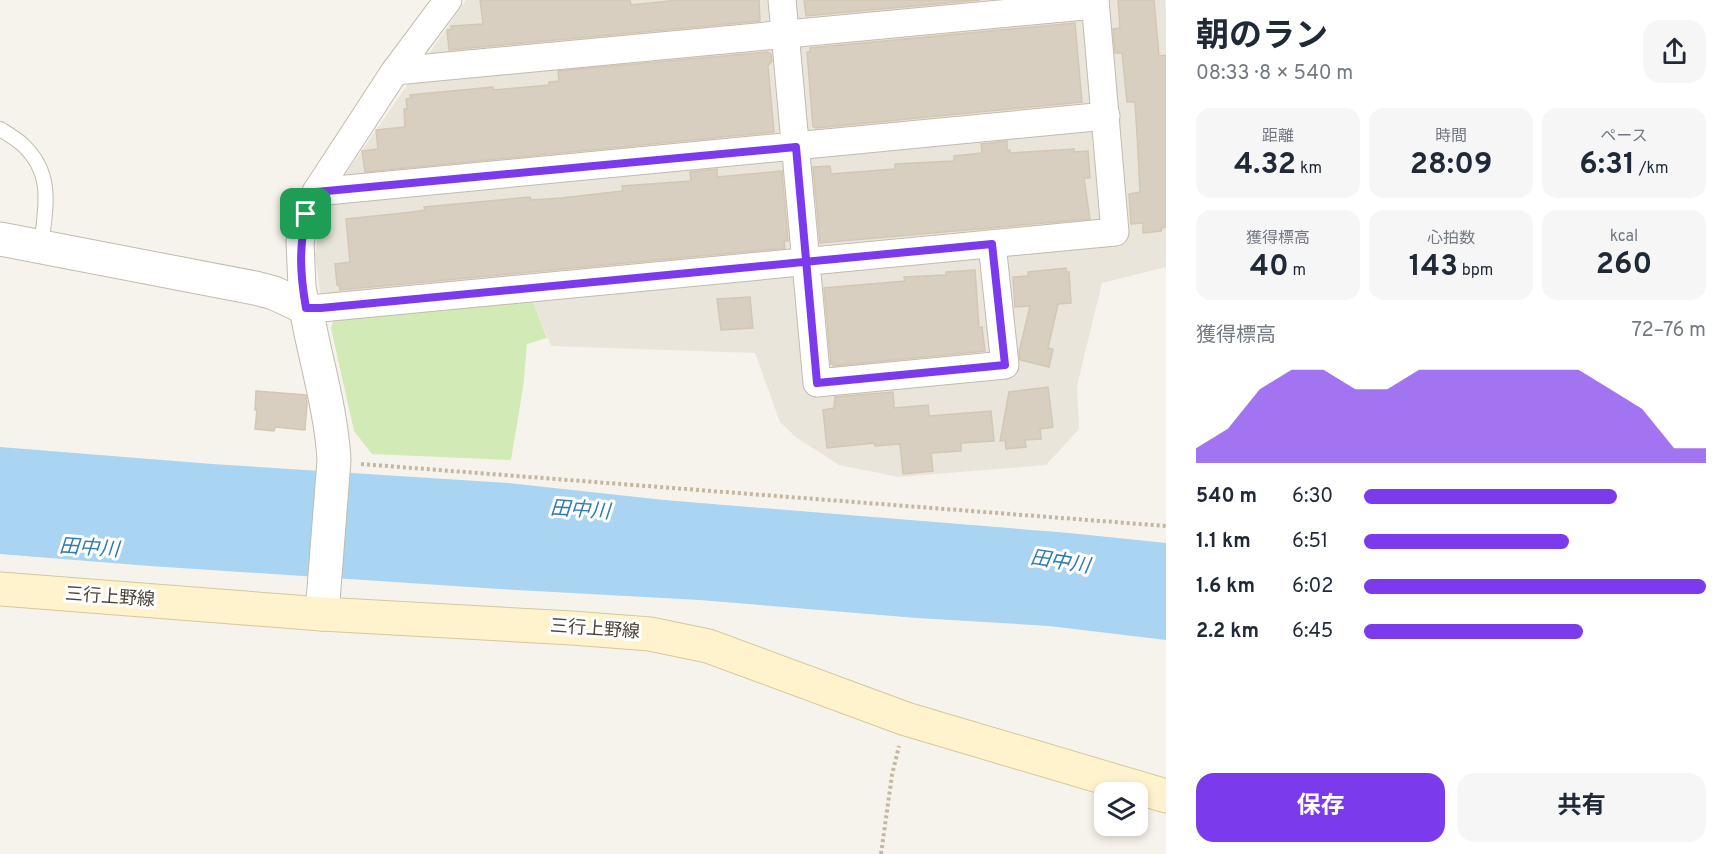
<!DOCTYPE html>
<html lang="ja">
<head>
<meta charset="utf-8">
<style>
	:root { --surface:#fff; --page:#f6f6f7; --text:#1f2937; --muted:#747a83; --accent:#7c3aed }
	body { margin:0; font-family:Overpass,"Noto Sans JP",sans-serif; background:var(--page); color:var(--text); height:100vh; display:flex; flex-direction:column; font-size:22px; white-space:nowrap }
	* { box-sizing:border-box; margin:0 }
	p { font-size:20px; color:var(--muted) }
	.icon { flex:none; width:33px; height:33px; fill:none; stroke:currentColor; stroke-width:2; stroke-linecap:round; stroke-linejoin:round }
	.map { position:relative; flex:1; overflow:hidden }
	.panel { display:flex; flex-direction:column; background:var(--surface); width:570px }
	.panel>* { flex:none }
	.fabs { position:absolute; left:1094px; top:782px; display:grid; gap:12px }
	.fabs a { display:grid; place-items:center; width:54px; height:54px; border-radius:12px; background:var(--surface); box-shadow:0 3px 9px #0003; font-size:30px }
	.pin { position:absolute; display:grid; place-items:center; width:51px; height:51px; color:#fff; margin:-26px; border-radius:12px; box-shadow:0 3px 9px #0006 }
	.round { display:grid; place-items:center; flex:none; width:63px; height:63px; border-radius:18px; background:var(--page) }
	.head { display:flex; align-items:center; justify-content:space-between; height:102px; padding:0 30px }
	h1 { font-size:33px; font-weight:700; line-height:45px }
	.metrics { display:grid; grid-template-columns:repeat(3,1fr); gap:9px; height:102px; padding:6px 30px }
	.metrics div { display:grid; align-content:center; border-radius:15px; background:var(--page); text-align:center }
	.metrics b { font-size:30px; font-weight:700 }
	.metrics small { font-size:16px; font-weight:400 }
	.metrics p { font-size:16px }
	.chart { height:168px; padding:12px 30px }
	.chart p { display:flex; justify-content:space-between }
	.chart svg { width:100%; height:108px; margin-top:6px; fill:var(--accent); opacity:.7 }
	.button { display:flex; gap:12px; margin-top:auto; padding:12px 30px }
	.button a { flex:1; height:69px; border-radius:18px; background:var(--accent); color:#fff; font-size:24px; font-weight:700; line-height:69px; text-align:center }
	.button a+a { background:var(--page); color:var(--text) }
	ul { padding:0 30px; list-style:none; font-size:20px }
	li { display:grid; grid-template-columns:96px 72px 1fr; align-items:center; height:45px }
	li i { height:15px; border-radius:8px; background:var(--accent) }
	main { display:flex; flex:1; min-height:0 }
	.map>svg:first-child { display:block }
	.residential { fill:#eae5da }
	.green { fill:#d2eab5 }
	.water { fill:#a9d4f2 }
	.building { fill:#d8cfc1; stroke:#d3c7b4; stroke-width:1.5 }
	.lines { fill:none; stroke-linecap:round; stroke-linejoin:round }
	.service-casing { stroke:#c2bbae; stroke-width:16 }
	.minor-casing { stroke:#c2bbae; stroke-width:29 }
	.tertiary-casing { stroke:#c2bbae; stroke-width:35 }
	.secondary-casing { stroke:#d6c79b; stroke-width:35 }
	.path { stroke:#c4b79f; stroke-width:4; stroke-dasharray:3 3; stroke-linecap:butt }
	.service { stroke:#fff; stroke-width:14 }
	.minor { stroke:#fff; stroke-width:27 }
	.tertiary { stroke:#fff; stroke-width:33 }
	.secondary { stroke:#fff3cd; stroke-width:33 }
	.route-casing { stroke:#fff; stroke-width:12 }
	.route { stroke:#7c3aed; stroke-width:8 }
	.labels { text-anchor:middle; dominant-baseline:central; stroke-width:6; stroke-linejoin:round; paint-order:stroke }
	.street-label { font-size:18px; fill:#4b4439; stroke:#fff }
	.water-label { font-size:20px; font-style:italic; fill:#2e7ab2; stroke:#fff }
</style>
</head>
<body>
<main>
<div class="map">
<svg width="1166" height="854" viewBox="0 0 1166 854">
	<rect width="100%" height="100%" fill="#f6f3ec"/>
	<!-- residential -->
	<path class="residential" d="M466,0H1165L1166,14V267L1102,283L1077,386L1079,429L1046,465L899,477L839,465L797,438L780,422L755,353L551,346L532,299L334,320L320,292L315,255L321,213L345,175Z"/>
	<!-- green -->
	<path class="green" d="M532,299L547,338L527,344L523,388L511,460L372,454L354,431L331,328L334,320Z"/>
	<!-- water -->
	<path class="water" d="M0,447L212,464L508,483L664,500L1069,533L1166,543V640L1049,626L917,618L699,600L500,589L150,566L0,554Z"/>
	<!-- building -->
	<g class="building">
		<path d="M480,0H630L631,5L679,0H759L760,21L449,50L447,30L452,29L451,26L483,24Z"/>
		<path d="M804,0H980L806,16Z"/>
		<path d="M1118,0H1154L1159,56L1166,55V227L1162,228L1161,231L1143,233V223L1131,224L1129,194L1140,192L1138,151L1135,102H1127L1122,53H1115L1113,29L1120,28Z"/>
		<path d="M1075,23L1082,102L816,128L813,127L807,52H810V48Z"/>
		<path d="M768,52L771,54L772,61L768,66L774,132L365,172L362,151L378,149L376,130L405,127L404,109H407L406,99L411,98L410,95L493,87V90L549,85V82L559,81L558,71Z"/>
		<path d="M1007,141V150H1010V153L1074,149V152L1088,151L1090,178H1084L1090,219L820,243L813,167L830,166L831,174L895,169V164L954,161V156L982,153L981,144Z"/>
		<path d="M717,169V177L782,171L788,241H784L785,248L340,290L339,285H337L335,264L350,262L346,219L413,212L425,210L424,207L530,197L531,200L561,198L623,191L622,186L691,181L690,172Z"/>
		<path d="M1066,268V272H1069L1071,303L1058,304L1048,348L1053,349L1049,367L1020,360L1019,352L1030,306L1015,307L1013,277L1028,276V272Z"/>
		<path d="M975,270L979,328L982,327L985,351L833,366V364H831L824,288L905,281L904,277L946,275V272Z"/>
		<path d="M750,297L753,328L721,330L717,299Z"/>
		<path d="M1048,387L1053,427L1040,429L1041,439L1025,440L1026,447L1006,449L1005,440L1000,441L1009,392Z"/>
		<path d="M256,391L306,395L307,403L305,430L275,427L274,431L255,429L257,410H255Z"/>
		<path d="M893,392L894,408L928,405L929,416L991,411L994,441L961,443V451L931,453L933,471L903,474L900,444L875,446L874,443L827,448L823,410L834,408L835,397Z"/>
	</g>
	<g class="lines">
		<!-- service casing -->
		<g class="service-casing">
			<path id="service" d="M0,129C8,134 17,139 23,145C55,175 45,209 41,247"/>
		</g>
		<!-- minor casing -->
		<g class="minor-casing">
			<g id="minor">
				<path d="M448,0L395,71L316,192L306,215L300,242L302,287L306,308H321L1115,232L1095,0"/>
				<path d="M782,0L817,383L1005,365L992,244"/>
				<path d="M395,71L1095,5"/>
				<path d="M316,192L1106,116"/>
			</g>
		</g>
		<!-- tertiary casing -->
		<g class="tertiary-casing">
			<path id="tertiary" d="M0,239L255,288L274,293L306,308C315,359 331,408 334,460L322,614"/>
		</g>
		<!-- secondary casing -->
		<g class="secondary-casing">
			<path id="secondary" d="M0,589L322,614L572,628L650,634L708,646L906,719L1166,796"/>
		</g>
		<!-- path -->
		<g class="path">
			<path d="M361,464L1166,526"/>
			<path d="M881,854L892,775L899,746"/>
		</g>
		<!-- service -->
		<use href="#service" class="service"/>
		<!-- minor -->
		<use href="#minor" class="minor"/>
		<!-- tertiary -->
		<use href="#tertiary" class="tertiary"/>
		<!-- secondary -->
		<use href="#secondary" class="secondary"/>
	</g>
	<g class="lines">
		<!-- route casing -->
		<g class="route-casing">
			<path id="route" d="M306,214C299,249 300,274 306,308H321L992,244L1005,365L817,383L796,147L316,192L306,214"/>
		</g>
		<!-- route -->
		<use href="#route" class="route"/>
	</g>
	<g class="labels">
		<!-- street labels -->
		<g class="street-label">
			<text transform="translate(110 598) rotate(4)">三行上野線</text>
			<text transform="translate(595 630) rotate(4)">三行上野線</text>
		</g>
		<!-- water labels -->
		<g class="water-label">
			<text transform="translate(580 511) rotate(4)">田中川</text>
			<text transform="translate(89 549) rotate(4)">田中川</text>
			<text transform="translate(1060 563) rotate(9)">田中川</text>
		</g>
	</g>
</svg>
<div class="fabs">
<a><svg class="icon" aria-label="layers" viewBox="0 0 24 24"><path d="M12 4l9 5-9 5-9-5zM3 14l9 5 9-5"/></svg></a>
</div>
<div class="pin" style="left:306px;top:214px;background:#1e9e55"><svg class="icon" aria-label="arrive" viewBox="0 0 24 24"><path d="M6 21V4h12l-3 4 3 4H6"/></svg></div>
</div>
<section class="panel">
<div class="head"><div><h1>朝のラン</h1><p>08:33 · 8 × 540 m</p></div><a class="round"><svg class="icon" aria-label="share" viewBox="0 0 24 24"><path d="M12 15V3M7 8l5-5 5 5M5 13v7h14v-7"/></svg></a></div>
<div class="metrics">
<div><p>距離</p><b>4.32<small> km</small></b></div>
<div><p>時間</p><b>28:09</b></div>
<div><p>ペース</p><b>6:31<small> /km</small></b></div>
</div>
<div class="metrics">
<div><p>獲得標高</p><b>40<small> m</small></b></div>
<div><p>心拍数</p><b>143<small> bpm</small></b></div>
<div><p>kcal</p><b>260</b></div>
</div>
<div class="chart"><p><span>獲得標高</span>72–76 m</p>
<svg viewBox="0 0 160 44" preserveAspectRatio="none"><path d="M0 44V38L10 30L20 14L30 6L40 6L50 14L60 14L70 6L80 6L90 6L100 6L110 6L120 6L130 14L140 22L150 38L160 38V44z"/></svg>
</div>
<ul>
<li><b>540 m</b>6:30<i style="width:74%"></i></li>
<li><b>1.1 km</b>6:51<i style="width:60%"></i></li>
<li><b>1.6 km</b>6:02<i style="width:100%"></i></li>
<li><b>2.2 km</b>6:45<i style="width:64%"></i></li>
</ul>
<div class="button"><a>保存</a><a>共有</a></div>
</section>
</main>
</body>
</html>
